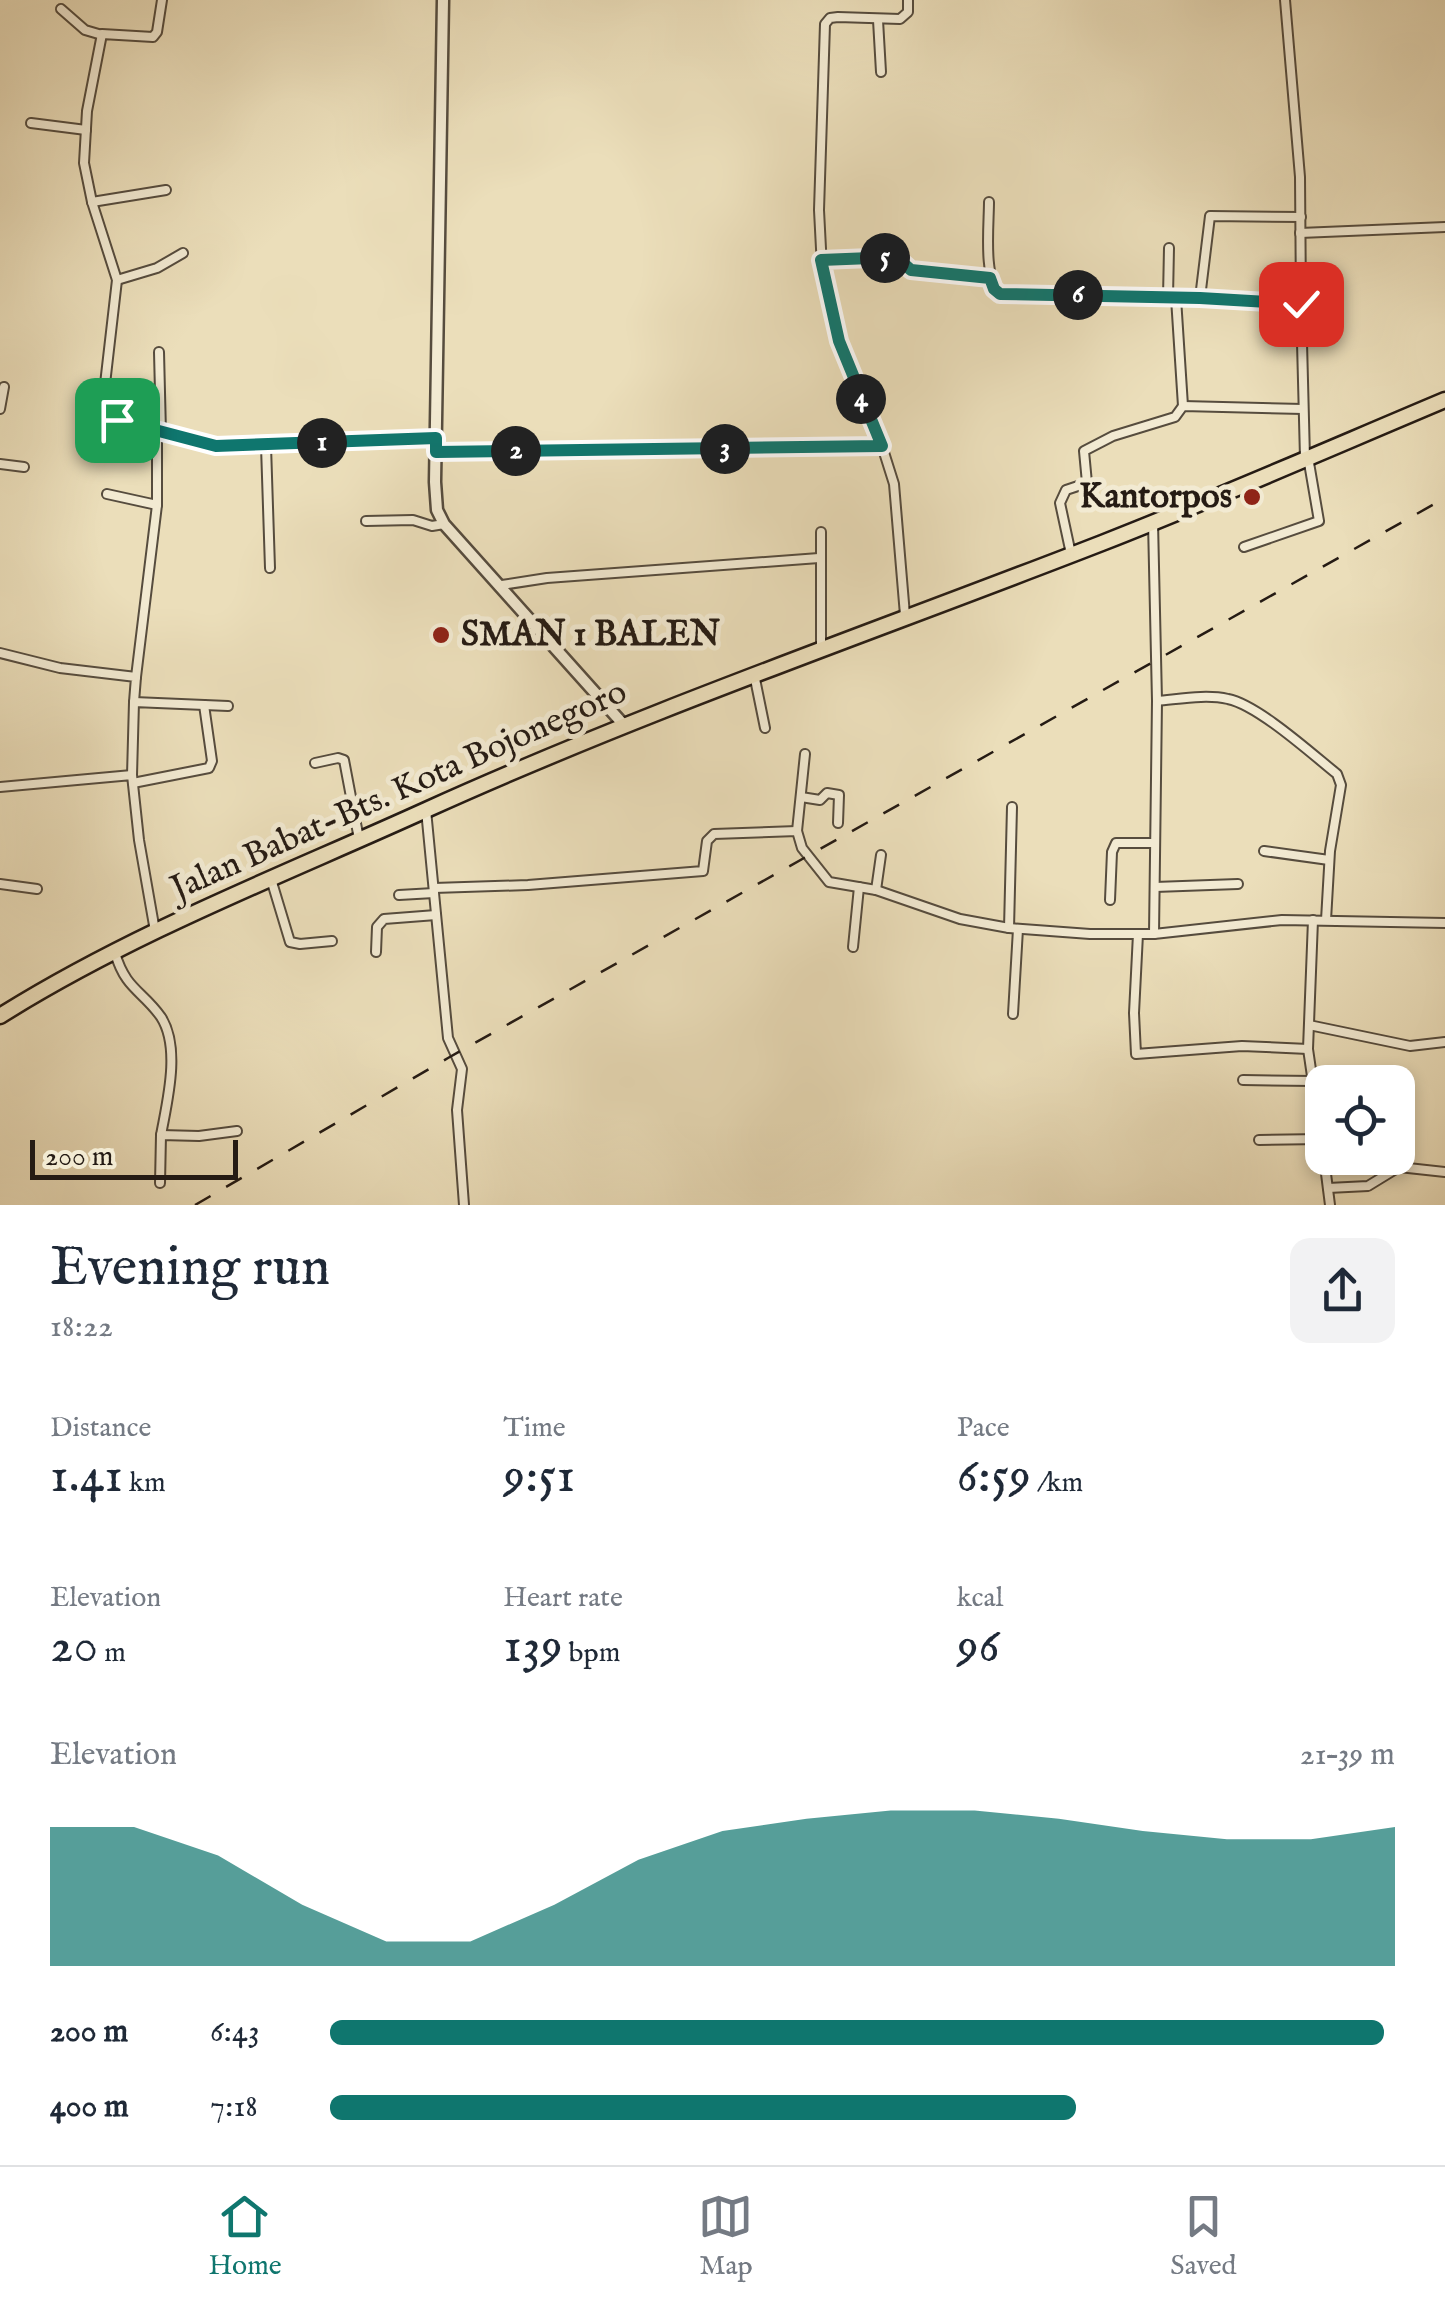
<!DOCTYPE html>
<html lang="en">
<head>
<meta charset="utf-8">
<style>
	:root { --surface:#fff; --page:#f2f2f3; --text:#1f2937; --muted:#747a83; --line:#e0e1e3; --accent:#0f766e }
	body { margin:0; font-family:"IM FELL English",serif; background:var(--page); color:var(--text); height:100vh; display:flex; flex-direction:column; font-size:38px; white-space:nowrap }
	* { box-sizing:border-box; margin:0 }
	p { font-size:32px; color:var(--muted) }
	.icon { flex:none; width:55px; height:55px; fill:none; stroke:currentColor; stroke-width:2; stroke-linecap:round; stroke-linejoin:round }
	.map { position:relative; height:1205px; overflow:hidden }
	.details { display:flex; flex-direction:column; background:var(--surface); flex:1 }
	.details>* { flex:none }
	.controls { position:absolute; left:1305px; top:1065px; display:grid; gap:20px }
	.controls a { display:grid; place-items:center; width:110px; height:110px; border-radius:20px; background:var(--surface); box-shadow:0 5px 15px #0003; font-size:50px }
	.scale { position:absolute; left:30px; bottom:25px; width:208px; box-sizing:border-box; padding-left:10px; border:5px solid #251b14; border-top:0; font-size:28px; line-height:35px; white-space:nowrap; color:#251b14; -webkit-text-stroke:8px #f2ead2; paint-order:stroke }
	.pin { position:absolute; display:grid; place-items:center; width:85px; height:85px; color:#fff; margin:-42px; border-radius:20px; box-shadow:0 5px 15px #0006 }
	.km { position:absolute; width:50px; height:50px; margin:-25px; border-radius:50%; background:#222; color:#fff; font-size:28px; line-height:50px; text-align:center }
	.round { display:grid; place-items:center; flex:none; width:105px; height:105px; border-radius:20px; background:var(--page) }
	.summary { display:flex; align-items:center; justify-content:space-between; height:170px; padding:0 50px }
	h1 { font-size:55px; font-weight:600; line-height:75px }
	.stats { display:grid; grid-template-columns:repeat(3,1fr); gap:15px; height:170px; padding:10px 50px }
	.stats div { display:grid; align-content:center }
	.stats b { font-size:50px; font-weight:600 }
	.stats small { font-size:28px; font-weight:400 }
	.stats p { font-size:28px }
	.chart { height:280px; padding:20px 50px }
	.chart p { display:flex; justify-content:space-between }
	.chart svg { width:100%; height:180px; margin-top:10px; fill:var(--accent); opacity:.7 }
	ul { padding:0 50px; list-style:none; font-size:32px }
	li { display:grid; grid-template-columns:160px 120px 1fr; align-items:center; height:75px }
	li i { height:25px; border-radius:12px; background:var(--accent) }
	.tabs { display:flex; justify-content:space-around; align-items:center; height:140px; border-top:2px solid var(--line); background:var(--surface); font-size:28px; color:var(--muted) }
	.tabs a { display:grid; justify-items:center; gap:5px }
	.tabs .current { color:var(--accent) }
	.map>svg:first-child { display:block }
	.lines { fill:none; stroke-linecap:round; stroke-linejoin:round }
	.minor-casing { stroke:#564c3e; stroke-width:12 }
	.tertiary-casing { stroke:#564c3e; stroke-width:15 }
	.trunk-casing { stroke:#251b14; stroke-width:19 }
	.minor { stroke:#f2ead2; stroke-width:8 }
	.tertiary { stroke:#f2ead2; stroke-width:10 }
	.trunk { stroke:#ebdeba; stroke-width:14 }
	.rail { stroke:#251b14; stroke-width:2.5; stroke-dasharray:18 18; stroke-linecap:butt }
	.route-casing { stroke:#fff; stroke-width:20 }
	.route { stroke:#0f766e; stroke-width:12 }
	.poi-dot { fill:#8f2418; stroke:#f2ead2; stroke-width:4 }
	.labels { text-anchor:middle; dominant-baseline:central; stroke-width:10; stroke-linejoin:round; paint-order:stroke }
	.poi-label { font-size:35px; font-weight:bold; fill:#251b14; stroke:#f2ead2; text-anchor:end }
	.street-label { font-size:35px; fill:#251b14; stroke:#f2ead2 }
</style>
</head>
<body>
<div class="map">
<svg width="1445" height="1205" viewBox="0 0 1445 1205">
	<rect width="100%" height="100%" fill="#ebdeba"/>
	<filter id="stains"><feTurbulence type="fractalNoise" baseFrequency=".002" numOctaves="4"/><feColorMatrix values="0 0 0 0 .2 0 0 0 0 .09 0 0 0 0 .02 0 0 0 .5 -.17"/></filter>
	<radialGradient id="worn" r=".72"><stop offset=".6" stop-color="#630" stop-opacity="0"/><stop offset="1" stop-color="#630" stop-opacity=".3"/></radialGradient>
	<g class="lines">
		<!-- minor casing -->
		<g class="minor-casing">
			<g id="minor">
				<path d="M162,0L157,32L153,37L102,34L87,111L84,163L92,202L117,280L105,384L112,416L161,433L216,447L437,438"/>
				<path d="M1285,0L1300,177L1301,304"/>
				<path d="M61,9L85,30L102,35"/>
				<path d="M878,20L881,72"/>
				<path d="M31,123L86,130"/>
				<path d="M92,202L166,190"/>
				<path d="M989,202C989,225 983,279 1000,293L1200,298L1301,304L1305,458"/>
				<path d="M1300,233L1445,227"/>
				<path d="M821,260L896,257L911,270L990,278"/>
				<path d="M117,280L157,268L183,253"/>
				<path d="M1168,297L1169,248"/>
				<path d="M1176,298L1183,406"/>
				<path d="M1200,298L1210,216L1301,217"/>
				<path d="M159,352L161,433"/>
				<path d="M0,409L4,387"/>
				<path d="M266,446L270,568"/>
				<path d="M436,452L882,446"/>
				<path d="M0,464L24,467"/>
				<path d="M107,494L157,505"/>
				<path d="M366,521L413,520L432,526L444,524"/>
				<path d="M1153,522L1157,701L1154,934L1282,920L1445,923"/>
				<path d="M821,532V648"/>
				<path d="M1244,547L1319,521L1308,457"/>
				<path d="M1071,554L1060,503L1066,490L1087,483L1084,451L1113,436L1175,417L1183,406L1303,409"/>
				<path d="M502,585L547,578L819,558"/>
				<path d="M905,615L894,484L882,446L839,341L822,268L819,210L825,24L830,18L838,17L900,19L908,12V0"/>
				<path d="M0,653L60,668L136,677L134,702"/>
				<path d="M754,674L765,728"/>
				<path d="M136,677L157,505V432"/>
				<path d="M1157,701C1180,699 1206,694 1228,699C1258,705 1312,754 1337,774L1341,785L1330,851L1326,920"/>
				<path d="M315,763L338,758L344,760L359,839"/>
				<path d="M132,775L134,702L228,706"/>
				<path d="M133,783L209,768L212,761L204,705"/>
				<path d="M0,787L132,775L139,840L155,931"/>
				<path d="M801,797L820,800L827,793L839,795L838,823"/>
				<path d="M426,810L448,1038L462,1069L457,1110L464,1205"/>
				<path d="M797,831L805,754"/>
				<path d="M1264,851L1329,860"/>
				<path d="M271,879L290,942L300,944L332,941"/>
				<path d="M0,884L37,889"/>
				<path d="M1155,887L1238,884"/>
				<path d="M434,888L528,885L703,871L707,841L714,834L797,831L802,848L829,882L876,890L960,919L1009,928L1090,934H1154"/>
				<path d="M876,890L881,855"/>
				<path d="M399,895L434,893"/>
				<path d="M1110,900L1112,852L1116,843H1155"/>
				<path d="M1313,920L1308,1049L1322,1145"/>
				<path d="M1009,928L1012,807"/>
				<path d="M1138,934L1134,1013L1136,1054L1242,1046L1308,1049"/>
				<path d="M853,947L859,887"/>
				<path d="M376,952L377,927L384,919L436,915"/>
				<path d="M115,953C126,990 142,990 161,1017C181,1048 167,1102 161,1135"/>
				<path d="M1013,1014L1018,929"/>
				<path d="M1309,1025L1410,1046L1445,1042"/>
				<path d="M1243,1080L1313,1081"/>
				<path d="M1259,1140L1322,1139"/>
				<path d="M1324,1158L1330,1205"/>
				<path d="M160,1183L161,1135L199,1136L237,1131"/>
				<path d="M1328,1188L1368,1186L1399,1167L1445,1172"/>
			</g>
		</g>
		<!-- tertiary casing -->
		<g class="tertiary-casing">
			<path id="tertiary" d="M443,0L435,482L437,510L444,524L623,724"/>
		</g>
		<!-- trunk casing -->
		<g class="trunk-casing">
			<path id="trunk" d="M0,1016C134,932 283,875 426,810C647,710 876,631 1102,543C1217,498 1331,448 1445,400"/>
		</g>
		<!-- minor -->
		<use href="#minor" class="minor"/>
		<!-- tertiary -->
		<use href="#tertiary" class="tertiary"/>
		<!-- trunk -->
		<use href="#trunk" class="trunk"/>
		<!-- rail -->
		<path class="rail" d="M195,1205L448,1058L1445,498"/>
	</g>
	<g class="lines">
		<!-- route casing -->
		<g class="route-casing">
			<path id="route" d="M117,420L216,446L436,438V452L882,446L839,341L821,260L896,257L911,270L990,278L994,289L1000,294L1200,298L1301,304"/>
		</g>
		<!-- route -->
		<use href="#route" class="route"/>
	</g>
	<!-- markers -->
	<g class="poi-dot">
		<circle cx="1252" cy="497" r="10"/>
		<circle cx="441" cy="635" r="10"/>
	</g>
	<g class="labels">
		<!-- poi labels -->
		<g class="poi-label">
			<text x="1232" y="497">Kantorpos</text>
			<text x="461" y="635" text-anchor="start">SMAN 1 BALEN</text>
		</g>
		<!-- street labels -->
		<g class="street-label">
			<text transform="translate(399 791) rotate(-24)">Jalan Babat-Bts. Kota Bojonegoro</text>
		</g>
	</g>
	<rect width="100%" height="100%" filter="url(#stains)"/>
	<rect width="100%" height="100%" fill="url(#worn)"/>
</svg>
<div class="controls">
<a><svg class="icon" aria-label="locate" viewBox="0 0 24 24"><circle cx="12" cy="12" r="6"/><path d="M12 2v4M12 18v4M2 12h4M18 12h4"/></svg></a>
</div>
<div class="scale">200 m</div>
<div class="pin" style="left:117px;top:420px;background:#1e9e55"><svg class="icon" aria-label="arrive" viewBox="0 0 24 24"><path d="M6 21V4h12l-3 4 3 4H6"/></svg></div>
<div class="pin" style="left:1301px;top:304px;background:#d93025"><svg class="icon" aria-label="check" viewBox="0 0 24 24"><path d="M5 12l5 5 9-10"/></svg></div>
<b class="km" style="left:322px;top:443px">1</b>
<b class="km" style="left:516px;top:451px">2</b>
<b class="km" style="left:725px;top:449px">3</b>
<b class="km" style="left:861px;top:399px">4</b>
<b class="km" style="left:885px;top:258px">5</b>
<b class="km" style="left:1078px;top:295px">6</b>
</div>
<section class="details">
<div class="summary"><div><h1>Evening run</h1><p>18:22</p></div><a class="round"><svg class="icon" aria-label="share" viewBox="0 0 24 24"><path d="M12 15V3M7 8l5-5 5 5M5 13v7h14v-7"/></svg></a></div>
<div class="stats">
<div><p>Distance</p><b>1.41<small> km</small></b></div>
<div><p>Time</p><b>9:51</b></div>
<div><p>Pace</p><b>6:59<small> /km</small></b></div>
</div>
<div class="stats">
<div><p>Elevation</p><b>20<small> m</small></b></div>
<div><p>Heart rate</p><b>139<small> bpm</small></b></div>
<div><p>kcal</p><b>96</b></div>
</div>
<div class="chart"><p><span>Elevation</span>21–39 m</p>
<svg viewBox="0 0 160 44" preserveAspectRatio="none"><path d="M0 44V10L10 10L20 17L30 29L40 38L50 38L60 29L70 18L80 11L90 8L100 6L110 6L120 8L130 11L140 13L150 13L160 10V44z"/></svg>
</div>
<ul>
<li><b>200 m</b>6:43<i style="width:99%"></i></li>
<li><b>400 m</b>7:18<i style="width:70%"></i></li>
</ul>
</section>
<nav class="tabs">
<a class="current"><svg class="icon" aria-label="home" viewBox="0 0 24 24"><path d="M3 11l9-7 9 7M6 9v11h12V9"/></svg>Home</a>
<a><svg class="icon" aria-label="map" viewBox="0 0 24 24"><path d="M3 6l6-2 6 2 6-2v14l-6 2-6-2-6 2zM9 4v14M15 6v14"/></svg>Map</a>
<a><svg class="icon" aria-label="saved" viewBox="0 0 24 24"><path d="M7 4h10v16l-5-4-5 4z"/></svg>Saved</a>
</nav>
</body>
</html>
